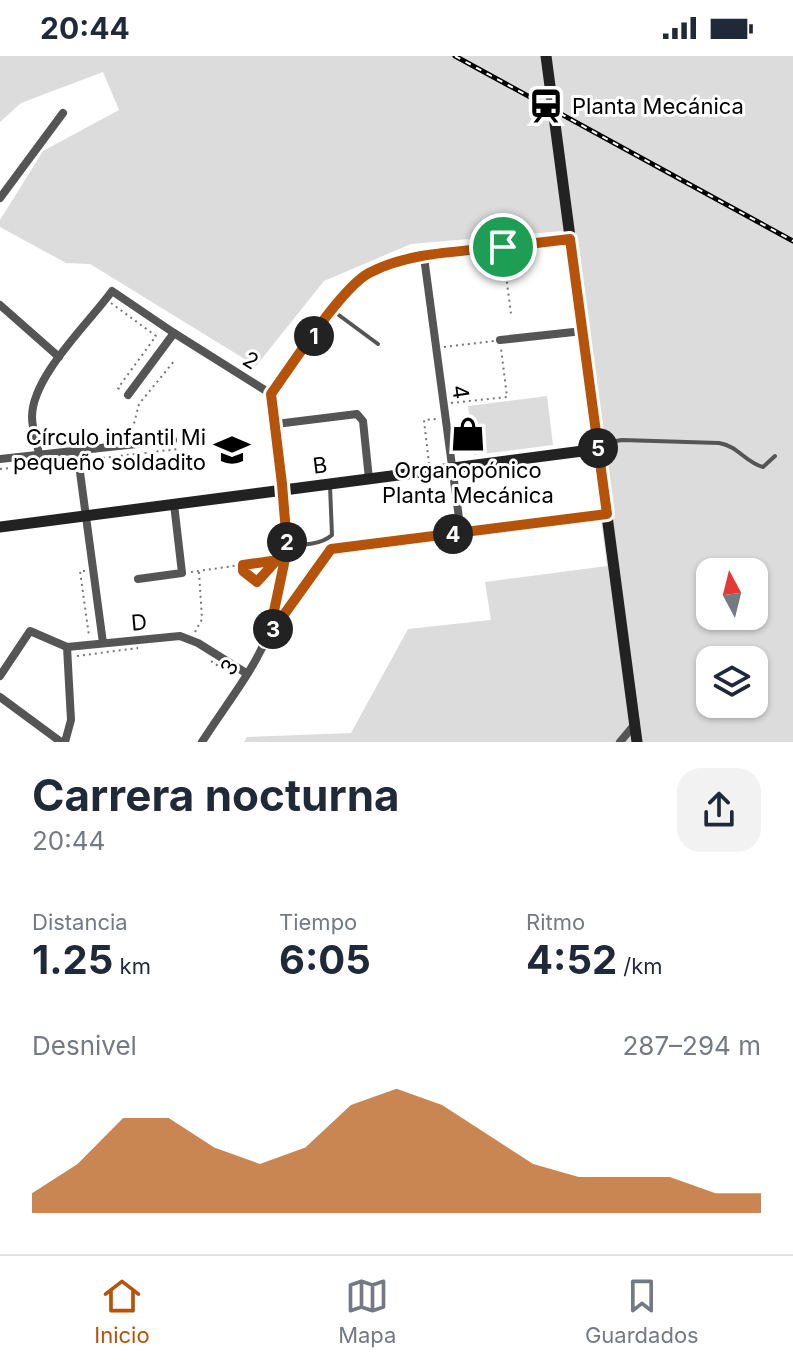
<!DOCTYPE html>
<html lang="es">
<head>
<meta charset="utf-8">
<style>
	:root { --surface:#fff; --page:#f2f2f3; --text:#1f2937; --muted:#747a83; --line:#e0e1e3; --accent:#b45309 }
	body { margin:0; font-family:Inter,sans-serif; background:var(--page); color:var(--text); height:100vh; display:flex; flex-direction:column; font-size:30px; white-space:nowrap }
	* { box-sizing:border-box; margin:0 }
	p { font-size:26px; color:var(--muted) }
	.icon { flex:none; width:44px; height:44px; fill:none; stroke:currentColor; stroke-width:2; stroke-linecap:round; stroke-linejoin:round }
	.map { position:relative; height:686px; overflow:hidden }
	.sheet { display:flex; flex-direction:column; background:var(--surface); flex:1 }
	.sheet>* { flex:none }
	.needle { width:52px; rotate:353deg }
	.tools { position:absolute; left:696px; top:502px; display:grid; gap:16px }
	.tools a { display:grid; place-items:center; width:72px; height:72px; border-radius:16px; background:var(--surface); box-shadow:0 2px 6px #0004; font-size:40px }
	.pin { position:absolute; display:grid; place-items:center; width:68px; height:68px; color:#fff; margin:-34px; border:4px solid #fff; border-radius:50%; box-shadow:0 2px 8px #0007 }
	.km { position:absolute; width:40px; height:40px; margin:-20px; border-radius:50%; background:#222; color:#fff; font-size:22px; line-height:40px; text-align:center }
	.round { display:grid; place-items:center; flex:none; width:84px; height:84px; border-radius:24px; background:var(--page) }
	.overview { display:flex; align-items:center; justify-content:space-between; height:136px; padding:0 32px }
	h1 { font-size:44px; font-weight:700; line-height:60px }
	.stats { display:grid; grid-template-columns:repeat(3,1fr); gap:12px; height:136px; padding:8px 32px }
	.stats div { display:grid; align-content:center }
	.stats b { font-size:40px; font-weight:700 }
	.stats small { font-size:22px; font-weight:400 }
	.stats p { font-size:22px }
	.chart { height:224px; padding:16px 32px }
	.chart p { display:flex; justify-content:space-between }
	.chart svg { width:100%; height:144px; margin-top:8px; fill:var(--accent); opacity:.7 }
	.status { display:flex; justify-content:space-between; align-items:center; height:56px; padding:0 40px; background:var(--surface); direction:ltr }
	.status svg { height:22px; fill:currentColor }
	.tab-bar { display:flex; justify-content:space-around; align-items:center; height:112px; border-top:2px solid var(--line); background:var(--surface); font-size:22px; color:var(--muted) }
	.tab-bar a { display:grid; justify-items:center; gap:4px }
	.tab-bar .active { color:var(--accent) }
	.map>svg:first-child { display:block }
	.green { fill:#dcdcdc; fill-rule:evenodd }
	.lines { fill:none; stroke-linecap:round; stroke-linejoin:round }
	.path { stroke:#777; stroke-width:2; stroke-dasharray:2 4; stroke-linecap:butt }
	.lane { stroke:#555; stroke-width:4 }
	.street { stroke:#555; stroke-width:8 }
	.secondary { stroke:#222; stroke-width:11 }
	.rail-casing { stroke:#000; stroke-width:5 }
	.rail { stroke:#fff; stroke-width:2; stroke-dasharray:6; stroke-linecap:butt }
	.route-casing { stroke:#fff; stroke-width:16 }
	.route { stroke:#b45309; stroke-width:10 }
	.labels { text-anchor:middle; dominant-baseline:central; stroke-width:6; stroke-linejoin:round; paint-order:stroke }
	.poi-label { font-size:22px; fill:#000; stroke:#fff; text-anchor:start }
	.street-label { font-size:22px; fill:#000; stroke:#fff }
</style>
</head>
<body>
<div class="status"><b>20:44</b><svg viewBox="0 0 49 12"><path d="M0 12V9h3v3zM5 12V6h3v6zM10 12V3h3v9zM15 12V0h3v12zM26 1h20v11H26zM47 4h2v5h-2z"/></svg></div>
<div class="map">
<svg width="793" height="686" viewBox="0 0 793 686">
	<rect width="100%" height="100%" fill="#fff"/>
	<!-- green -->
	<g class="green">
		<path d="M0,0H793V686H244L247,681L351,677L408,573L491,564L485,526L607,510L563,175L411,188L324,225L256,310L90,208L66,207L0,171V164L43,95L119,54L103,16L21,47L0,66ZM710,516H754V560H710ZM710,604H754V648H710Z"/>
		<path d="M547,340L553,389L474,399L468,350Z"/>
	</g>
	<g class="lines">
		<!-- path -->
		<g class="path">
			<path d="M503,196L511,258"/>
			<path d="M111,247L156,280L118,332L122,335"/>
			<path d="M444,291L494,285"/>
			<path d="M451,347L507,341L501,292"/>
			<path d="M131,379L139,348L175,304"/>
			<path d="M45,390L131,380"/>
			<path d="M85,404L178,393"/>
			<path d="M429,408L424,364L437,363"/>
			<path d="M0,413L70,406"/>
			<path d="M333,487L350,484"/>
			<path d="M332,493L350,491"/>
			<path d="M243,511V515L257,526L275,505"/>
			<path d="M85,515H80L89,580"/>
			<path d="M191,516L276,504"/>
			<path d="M282,561L331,493V487"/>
			<path d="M195,576L202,563L199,516"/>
			<path d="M77,600L138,592"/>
			<path d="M211,605L221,612"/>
		</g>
		<!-- lane -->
		<g class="lane">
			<path d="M332,254L378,288"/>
			<path d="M600,391L603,387L622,384L719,387C738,390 746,407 763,411L775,400"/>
			<path d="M287,489C302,489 321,489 332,479L330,430"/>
		</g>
		<!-- street -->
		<g class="street">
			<path d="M0,142L63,57"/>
			<path d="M424,201L461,477"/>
			<path d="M0,249L59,301"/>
			<path d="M500,284L583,275"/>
			<path d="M271,338C298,301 323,257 356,225C387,196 524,188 570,183"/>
			<path d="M128,339L174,277"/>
			<path d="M276,368L357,358L363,365L369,423"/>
			<path d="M77,394L103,587"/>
			<path d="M39,398C37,386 32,373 32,361C32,320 89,267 112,235L174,277L271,338C283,413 298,503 269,576C254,615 224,651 202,686"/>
			<path d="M0,403L173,384"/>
			<path d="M356,490L607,458"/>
			<path d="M138,523L182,517L174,448"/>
			<path d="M0,620L30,575L67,591L180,580L198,587L246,617"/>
			<path d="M0,641L61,686"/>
			<path d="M65,686L71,664L67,591"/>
			<path d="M620,686L635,668"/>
		</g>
		<!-- secondary -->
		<g class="secondary">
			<path d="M546,0L637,686"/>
			<path d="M0,471L598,393"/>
		</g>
		<!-- rail casing -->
		<g class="rail-casing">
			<path id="rail" d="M455,0L793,185"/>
		</g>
		<!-- rail -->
		<use href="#rail" class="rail"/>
	</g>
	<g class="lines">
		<!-- route casing -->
		<g class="route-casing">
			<path id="route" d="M503,191C459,196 408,196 369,217C341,232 292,309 271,338L282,428L287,489L285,503L243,509V515L257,526L276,505L285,503L270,574L265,585L331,493L607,458L570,183L503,191"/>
		</g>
		<!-- route -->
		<use href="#route" class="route"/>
	</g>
	<!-- icons -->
	<defs>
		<g id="station-bare" transform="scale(2.76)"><path d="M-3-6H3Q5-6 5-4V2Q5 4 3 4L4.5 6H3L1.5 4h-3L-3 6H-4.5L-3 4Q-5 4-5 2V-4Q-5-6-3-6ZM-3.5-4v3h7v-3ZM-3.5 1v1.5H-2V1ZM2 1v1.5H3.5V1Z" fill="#000" stroke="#fff" stroke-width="2.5" paint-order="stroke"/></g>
		<g id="shop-bare" transform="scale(2.76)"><path d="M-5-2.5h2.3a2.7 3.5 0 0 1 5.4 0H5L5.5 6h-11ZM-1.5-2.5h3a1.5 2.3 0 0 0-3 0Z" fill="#000" stroke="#fff" stroke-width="2.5" paint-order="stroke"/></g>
		<g id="school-bare" transform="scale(2.76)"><path d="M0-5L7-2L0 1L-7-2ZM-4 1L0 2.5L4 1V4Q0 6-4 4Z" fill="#000" stroke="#fff" stroke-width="2.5" paint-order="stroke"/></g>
	</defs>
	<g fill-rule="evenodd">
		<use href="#station-bare" x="546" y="50"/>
		<use href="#shop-bare" x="468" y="378"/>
		<use href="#school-bare" x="232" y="394"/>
	</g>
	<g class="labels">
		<!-- poi labels -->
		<g class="poi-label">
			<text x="572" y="50">Planta Mecánica</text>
			<text x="206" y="381" text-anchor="end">Círculo infantil Mi<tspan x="206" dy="25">pequeño soldadito</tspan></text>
			<text x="468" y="414" text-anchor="middle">Organopónico<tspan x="468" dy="25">Planta Mecánica</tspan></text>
		</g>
		<!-- street labels -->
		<g class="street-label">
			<text transform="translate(251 304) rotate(32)">2</text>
			<text transform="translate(461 336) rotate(82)">4</text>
			<text transform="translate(320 409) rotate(-7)">B</text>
			<text transform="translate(139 566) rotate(-5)">D</text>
			<text transform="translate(229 611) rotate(-57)">3</text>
		</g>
	</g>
</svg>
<div class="tools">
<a><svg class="needle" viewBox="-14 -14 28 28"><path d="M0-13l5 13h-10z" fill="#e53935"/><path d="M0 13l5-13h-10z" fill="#747a83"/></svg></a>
<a><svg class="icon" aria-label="layers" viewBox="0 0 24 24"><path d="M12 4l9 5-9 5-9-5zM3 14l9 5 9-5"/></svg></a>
</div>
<div class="pin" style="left:503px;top:191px;background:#1e9e55"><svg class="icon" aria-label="arrive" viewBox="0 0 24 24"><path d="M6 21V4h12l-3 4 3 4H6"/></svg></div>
<b class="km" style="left:314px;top:280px">1</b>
<b class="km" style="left:287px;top:486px">2</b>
<b class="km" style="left:273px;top:573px">3</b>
<b class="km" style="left:453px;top:478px">4</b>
<b class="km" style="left:598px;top:392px">5</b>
</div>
<section class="sheet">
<div class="overview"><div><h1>Carrera nocturna</h1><p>20:44</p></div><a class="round"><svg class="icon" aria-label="share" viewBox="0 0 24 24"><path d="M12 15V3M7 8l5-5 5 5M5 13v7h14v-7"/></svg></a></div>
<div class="stats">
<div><p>Distancia</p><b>1.25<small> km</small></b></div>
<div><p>Tiempo</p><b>6:05</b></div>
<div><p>Ritmo</p><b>4:52<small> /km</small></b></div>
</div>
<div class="chart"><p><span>Desnivel</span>287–294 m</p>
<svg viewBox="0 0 160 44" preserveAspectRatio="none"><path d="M0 44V38L10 29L20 15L30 15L40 24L50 29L60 24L70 11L80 6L90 11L100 20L110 29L120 33L130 33L140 33L150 38L160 38V44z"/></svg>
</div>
</section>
<nav class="tab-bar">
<a class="active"><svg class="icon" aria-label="home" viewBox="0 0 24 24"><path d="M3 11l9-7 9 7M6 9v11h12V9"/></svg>Inicio</a>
<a><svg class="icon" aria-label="map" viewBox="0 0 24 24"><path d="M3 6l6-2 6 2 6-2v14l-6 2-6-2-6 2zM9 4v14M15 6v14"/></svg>Mapa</a>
<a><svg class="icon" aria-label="saved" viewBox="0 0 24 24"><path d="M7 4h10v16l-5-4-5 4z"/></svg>Guardados</a>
</nav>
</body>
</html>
